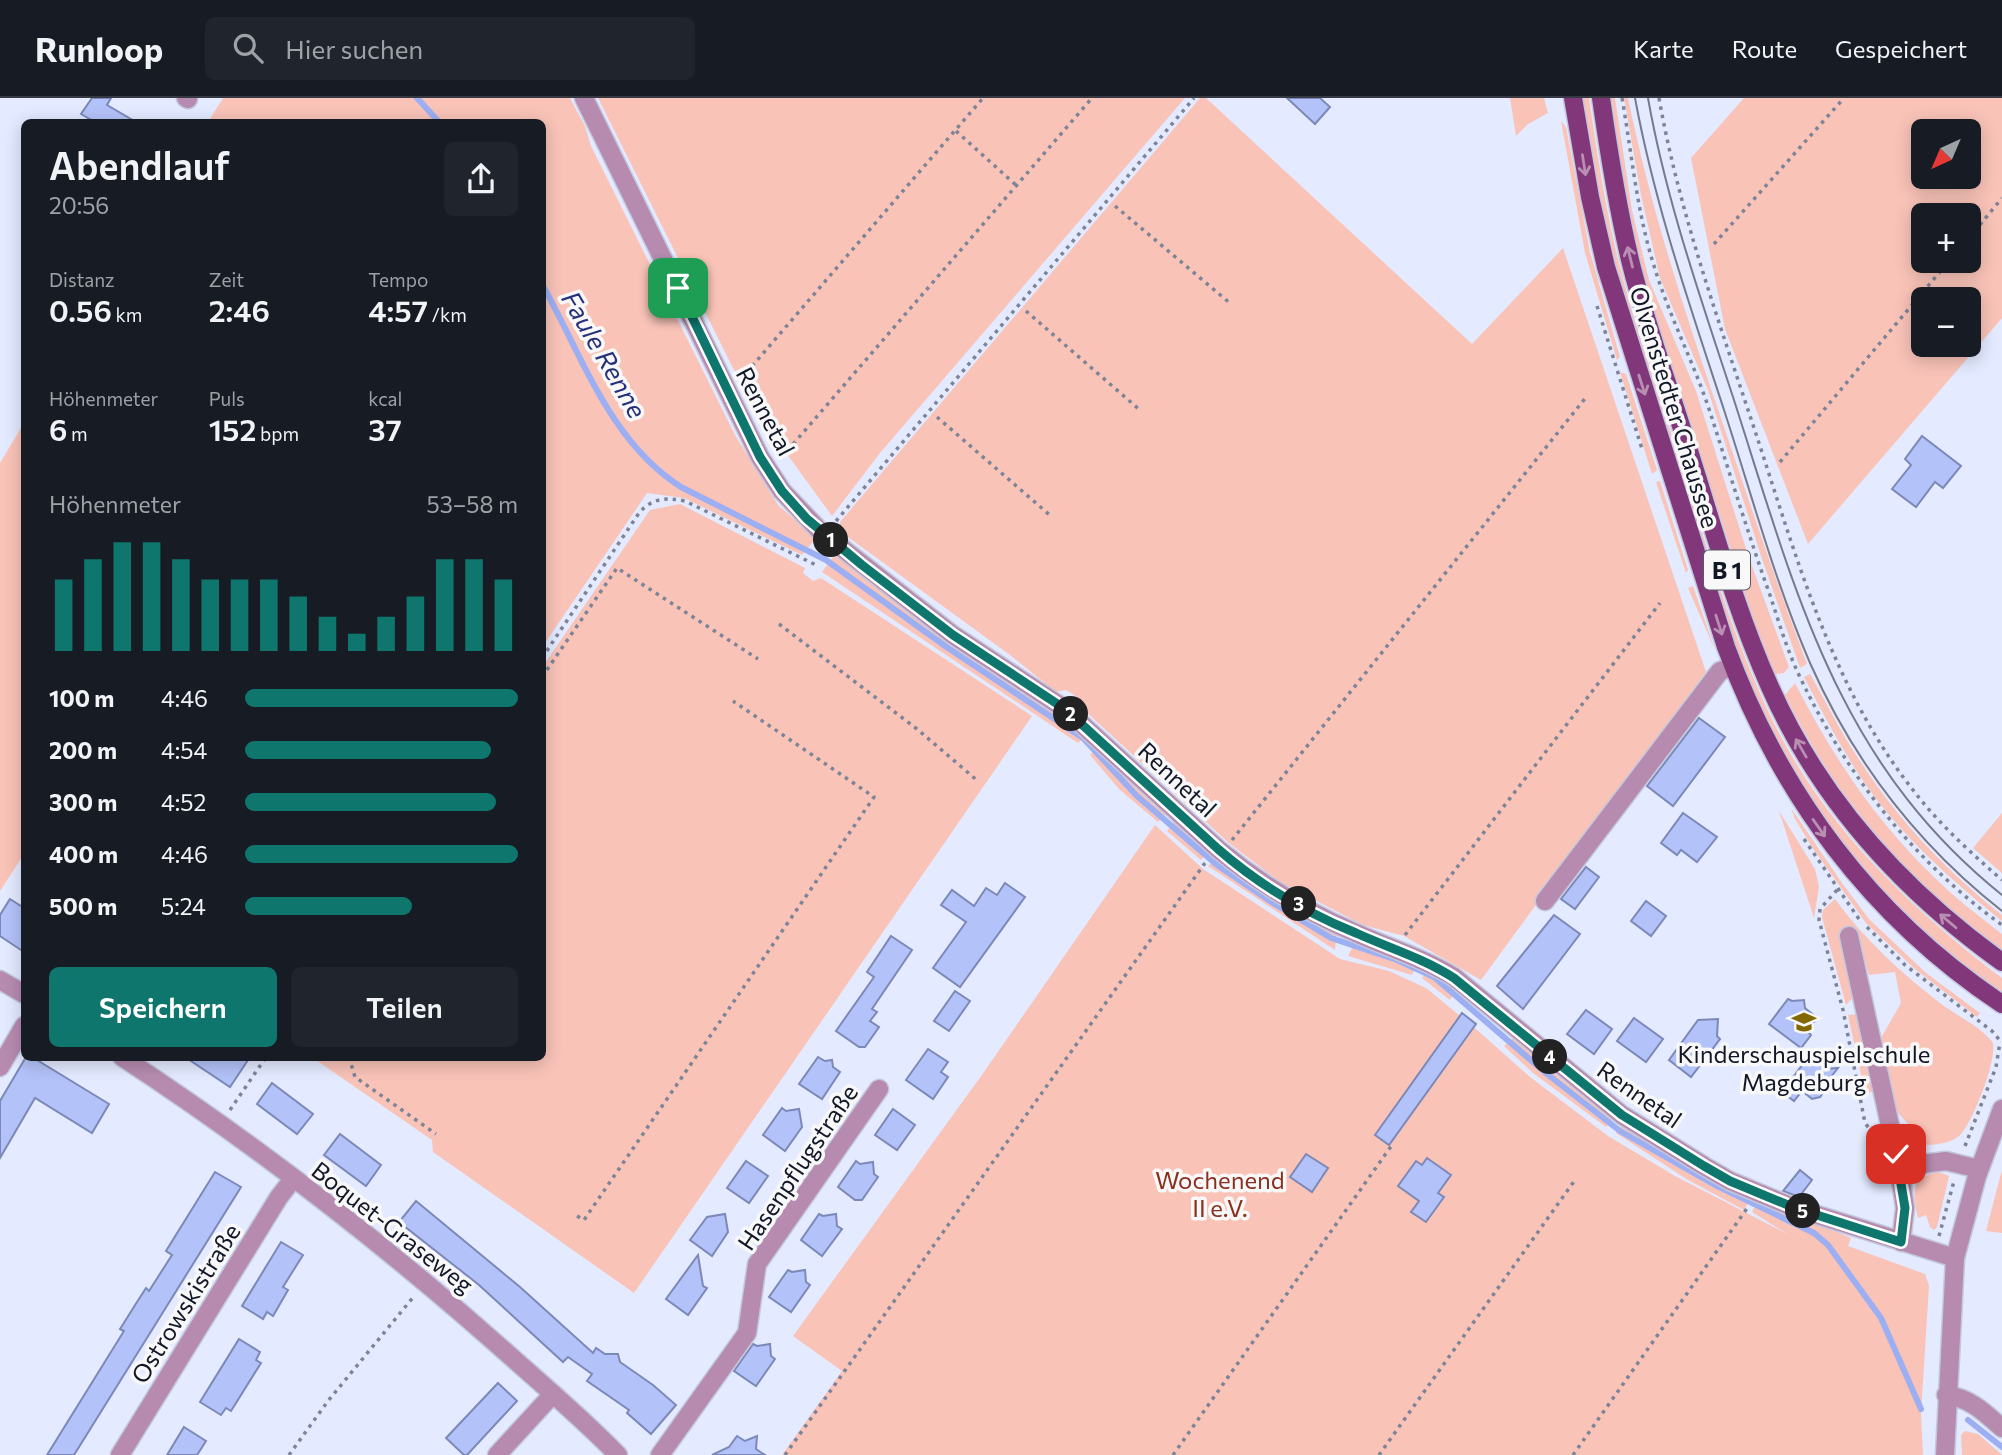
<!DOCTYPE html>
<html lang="de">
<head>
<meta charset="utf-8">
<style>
	:root { --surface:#171b24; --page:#20242c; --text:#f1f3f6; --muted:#9ea1a6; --line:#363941; --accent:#0f766e }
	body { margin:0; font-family:Commissioner,sans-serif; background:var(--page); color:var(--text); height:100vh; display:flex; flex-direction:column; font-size:26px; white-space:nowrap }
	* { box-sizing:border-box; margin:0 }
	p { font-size:23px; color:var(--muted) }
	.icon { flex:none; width:38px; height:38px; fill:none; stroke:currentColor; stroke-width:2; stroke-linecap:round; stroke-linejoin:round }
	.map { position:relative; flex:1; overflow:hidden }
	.side { position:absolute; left:21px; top:21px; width:525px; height:942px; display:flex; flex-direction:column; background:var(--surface); border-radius:10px; box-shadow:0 4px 18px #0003 }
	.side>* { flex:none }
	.needle { width:46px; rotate:224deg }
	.buttons { position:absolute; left:1911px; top:21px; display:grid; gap:14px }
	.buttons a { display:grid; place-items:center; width:70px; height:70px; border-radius:10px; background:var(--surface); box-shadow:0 4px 18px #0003; font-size:35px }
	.pin { position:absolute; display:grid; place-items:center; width:60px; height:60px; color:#fff; margin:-30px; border-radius:14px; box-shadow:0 4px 10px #0006 }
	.km { position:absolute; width:35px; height:35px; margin:-18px; border-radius:50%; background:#222; color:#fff; font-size:19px; line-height:35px; text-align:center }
	.round { display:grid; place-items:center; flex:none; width:74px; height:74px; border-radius:10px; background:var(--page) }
	.overview { display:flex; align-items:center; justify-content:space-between; height:119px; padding:0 28px }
	h1 { font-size:38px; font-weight:600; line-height:52px }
	.figures { display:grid; grid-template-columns:repeat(3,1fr); gap:10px; height:119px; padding:7px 28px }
	.figures div { display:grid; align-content:center }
	.figures b { font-size:30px; font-weight:600 }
	.figures small { font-size:19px; font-weight:400 }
	.figures p { font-size:19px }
	.chart { height:196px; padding:14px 28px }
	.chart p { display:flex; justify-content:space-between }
	.chart svg { width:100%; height:126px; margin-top:7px; stroke:var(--accent); stroke-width:6 }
	.cta { display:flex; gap:14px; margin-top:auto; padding:14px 28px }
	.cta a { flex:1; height:80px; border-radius:10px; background:var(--accent); color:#fff; font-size:28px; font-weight:600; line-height:80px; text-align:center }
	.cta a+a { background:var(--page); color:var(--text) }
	ul { padding:0 28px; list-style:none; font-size:23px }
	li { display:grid; grid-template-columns:112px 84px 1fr; align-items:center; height:52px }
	li i { height:18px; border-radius:9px; background:var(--accent) }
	header { display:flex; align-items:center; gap:42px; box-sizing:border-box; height:98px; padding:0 35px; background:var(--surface); border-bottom:2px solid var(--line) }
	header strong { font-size:33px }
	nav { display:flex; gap:38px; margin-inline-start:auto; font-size:24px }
	.search { width:490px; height:63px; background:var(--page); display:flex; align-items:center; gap:18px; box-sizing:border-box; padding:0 24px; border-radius:10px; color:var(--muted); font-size:26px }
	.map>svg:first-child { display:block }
	.green { fill:#f9c3b8; fill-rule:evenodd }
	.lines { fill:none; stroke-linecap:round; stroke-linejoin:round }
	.stream { stroke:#9daff3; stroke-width:6 }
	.building { fill:#b3c2f9; stroke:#7c89b8; stroke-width:2 }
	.minor-casing { stroke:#c2c8dd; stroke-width:21 }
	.major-casing { stroke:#c2c8dd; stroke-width:21 }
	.path { stroke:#7e8497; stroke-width:3.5; stroke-dasharray:3.5 5; stroke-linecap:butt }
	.minor { stroke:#b68baf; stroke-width:18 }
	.major { stroke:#83377b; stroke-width:18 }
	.tram { stroke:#757a8d; stroke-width:2 }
	.oneway { stroke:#b88eb3 }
	.route-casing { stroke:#fff; stroke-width:14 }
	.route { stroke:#0f766e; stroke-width:9 }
	.labels { text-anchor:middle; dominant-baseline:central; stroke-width:7; stroke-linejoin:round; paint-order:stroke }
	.shield { fill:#f8f8f8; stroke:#575a66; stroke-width:2 }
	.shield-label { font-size:23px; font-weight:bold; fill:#121728 }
	.street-label { font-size:24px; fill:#121728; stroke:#f8f8f8 }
	.poi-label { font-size:24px; fill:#121728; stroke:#f8f8f8 }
	.park-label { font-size:24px; fill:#8b2f1f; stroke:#f8f8f8 }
	.water-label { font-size:26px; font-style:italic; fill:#252f7b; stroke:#f8f8f8 }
</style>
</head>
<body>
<header>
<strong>Runloop</strong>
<div class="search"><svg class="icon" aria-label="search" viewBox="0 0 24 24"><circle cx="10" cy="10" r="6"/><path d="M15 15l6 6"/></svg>Hier suchen</div>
<nav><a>Karte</a><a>Route</a><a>Gespeichert</a></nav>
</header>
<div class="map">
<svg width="2002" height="1357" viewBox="0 0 2002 1357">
	<rect width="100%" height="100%" fill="#e4eaff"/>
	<!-- green -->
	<g class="green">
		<path d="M223,0H570L585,28L591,48L735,337L778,407L816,440L802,457L684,400L647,395L543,548L542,24H208Z"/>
		<path d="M598,0H1185L880,355L832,418L752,308Z"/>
		<path d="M1200,0H1206L1472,246L1563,150L1706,574L1481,882L1404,838L1363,827L1280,784L1229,745L1084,612L1083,603L1066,592L1056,594L1010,557L841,434L840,424Z"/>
		<path d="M1510,0H1544L1548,15L1528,26L1516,38Z"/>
		<path d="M1583,0H1589C1597,54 1605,108 1618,161C1635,229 1659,296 1680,363C1707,449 1731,536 1770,617C1822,726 1907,808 2002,880V895L1957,862L1917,827L1855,763L1835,737L1788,668L1742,569L1612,158L1596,84Z"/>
		<path d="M1609,0H1615L1632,112L1649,182L1696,293L1748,457L1789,569L1784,575L1776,576L1773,573L1751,514L1644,182L1624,93Z"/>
		<path d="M1624,0H1628C1651,112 1686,218 1723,326C1750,406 1777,487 1807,566L1800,570L1761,458L1708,292L1660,180L1641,97Z"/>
		<path d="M1744,0H2002V220L1808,446L1725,231L1691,60ZM1923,33H1969V79H1923ZM1923,117H1969V163H1923ZM1923,201H1969V247H1923Z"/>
		<path d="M1561,23L1566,29L1590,154L1620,259L1617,262L1585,155Z"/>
		<path d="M1620,274L1626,276L1657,372L1652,376Z"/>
		<path d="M24,325V756L0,793V365Z"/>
		<path d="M1660,383L1688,472L1686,475L1656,384Z"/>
		<path d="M680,406L805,470L803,475L813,483L821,480L1032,618L634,1195L433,1054L432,1042L313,960L542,959L543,568L650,412Z"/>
		<path d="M836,455L1056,614L1086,638L1078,645L822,474Z"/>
		<path d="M1693,488L1715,552L1688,490Z"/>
		<path d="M1810,576C1826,604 1840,633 1858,660C1897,721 1945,772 2002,817V823C1945,777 1889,727 1851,664C1834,637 1819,608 1804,579Z"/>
		<path d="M1795,585C1831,656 1874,721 1932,777C1953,799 1978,817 2002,836V852C1905,780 1839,706 1785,597Z"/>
		<path d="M1096,650L1167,715L1158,724L1119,691L1090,657Z"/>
		<path d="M1791,710L1842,785L1869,821L1926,875L1980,915L1977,919L1915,871L1866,825L1812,749L1795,721Z"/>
		<path d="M1779,713L1815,771L1819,789L1814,820Z"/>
		<path d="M2002,715V775L1973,750Z"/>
		<path d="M1174,724L1208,753L1201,762L1167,733Z"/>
		<path d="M1155,727L1203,771L1340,861L1389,873L1426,890L1476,931L1530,979L1608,1038L1675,1078L1789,1137L1752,1114L1759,1101L1851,1140L1848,1148L1925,1176L1929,1188L1921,1316L1923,1357H782L842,1273L793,1238L984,974Z"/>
		<path d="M1218,758L1337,834L1335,852L1208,768Z"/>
		<path d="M1835,801C1864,841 1901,875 1940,905C1956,918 1981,928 1993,945C1997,962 1972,1027 1959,1038C1948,1047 1928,1048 1915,1046L1913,1044L1910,1028L1897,1014L1881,940L1901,905L1895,874L1869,877L1856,833L1854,899L1846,907L1822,819L1823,812Z"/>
		<path d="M1355,844L1417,866L1412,877L1348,858Z"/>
		<path d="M1429,871L1457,890L1450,902L1422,880Z"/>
		<path d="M1857,916L1874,994L1865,995L1848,917Z"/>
		<path d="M1514,939L1545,968L1613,1021L1606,1029L1533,975L1504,948Z"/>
		<path d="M1622,1027L1751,1099L1744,1112L1688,1082L1616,1035Z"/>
		<path d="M2002,1073V1135L1986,1133L2000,1079Z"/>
		<path d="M1939,1074L1949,1078L1937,1129L1934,1132L1930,1129L1926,1117L1918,1120C1913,1096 1909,1078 1939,1074Z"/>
		<path d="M1965,1333L1978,1336L2002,1357H1962L1961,1337Z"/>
	</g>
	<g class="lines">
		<!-- stream -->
		<g class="stream">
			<path d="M417,0L439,24"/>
			<path d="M542,186C582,257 609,343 681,389L826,462L945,548L1083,640L1137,698L1217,767L1273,805L1331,840L1397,862L1434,879L1547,976L1620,1033L1715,1087L1814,1135L1828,1147L1881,1220L1921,1311"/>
			<path d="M1968,1322L2002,1349"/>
		</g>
	</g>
	<!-- building -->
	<g class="building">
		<path d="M92,0H111L107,7L136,24H95L81,16Z"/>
		<path d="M1287,0H1320L1330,9L1315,26Z"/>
		<path d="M1922,338L1961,368L1943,390L1935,384L1916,409L1892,391L1911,367L1905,361Z"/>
		<path d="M1699,620L1725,639L1673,708L1647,688Z"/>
		<path d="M1683,715L1717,739L1697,764L1681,752L1677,757L1661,745Z"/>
		<path d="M1586,769L1599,779L1575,811L1561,801Z"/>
		<path d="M1005,785L1025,799L960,889L933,870L966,824L941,807L952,792L974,808L986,790L997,797Z"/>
		<path d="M10,801L24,810V854L0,838V817Z"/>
		<path d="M1646,803L1666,818L1651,838L1631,823Z"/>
		<path d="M1554,817L1580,836L1523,911L1497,888Z"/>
		<path d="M891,838L912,852L872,911L877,914L870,923L879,929L865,949H859L836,933L874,879L867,874Z"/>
		<path d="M955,893L970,903L949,933L934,923Z"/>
		<path d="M1788,901L1792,903L1804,902L1805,910L1817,920L1807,933L1811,937L1801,950L1769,926Z"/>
		<path d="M1586,912L1612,931L1594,956L1567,936Z"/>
		<path d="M1462,915L1476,926L1389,1047L1375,1037Z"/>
		<path d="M1634,920L1663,941L1646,964L1617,943Z"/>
		<path d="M1718,921L1717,938L1720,941L1691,979L1669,962L1698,922Z"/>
		<path d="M928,951L948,964L941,974L948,979L933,1001L906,982Z"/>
		<path d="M1812,954L1823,962L1824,971L1838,970L1823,989V995L1820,999L1812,1001L1802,993L1794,1003L1782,994Z"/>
		<path d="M26,959H32L109,1006L92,1035L35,1000L0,1060V1003Z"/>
		<path d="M185,959H250L230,989Z"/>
		<path d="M818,959L825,963L832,962L833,969L840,974L822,1001L799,986Z"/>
		<path d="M272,985L313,1016L297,1036L257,1006Z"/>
		<path d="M782,1010L786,1013L799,1011L802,1029L785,1053L763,1037Z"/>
		<path d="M893,1011L915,1027L897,1052L875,1037Z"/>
		<path d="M340,1036L381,1067L366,1088L324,1057Z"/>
		<path d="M1306,1056L1328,1070L1312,1094L1290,1079Z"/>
		<path d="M1427,1060L1451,1077L1438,1095L1444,1099L1426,1124L1411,1114L1419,1103L1398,1088L1416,1063L1422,1067Z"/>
		<path d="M746,1063L768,1078L749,1105L727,1090Z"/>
		<path d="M856,1063L860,1066L873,1064L874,1076L878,1079L862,1102H855L838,1089Z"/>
		<path d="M1800,1072L1812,1082L1799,1099L1783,1093Z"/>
		<path d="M215,1074L241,1089L74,1357H47L124,1233L120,1231L137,1204L146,1190L149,1193L172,1157L166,1153Z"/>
		<path d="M416,1103L520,1189L593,1255L596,1250L605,1256H618L620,1264L653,1287L676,1307L651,1336L627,1315L629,1312L587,1283L592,1276L568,1259L563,1264L479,1187L399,1124Z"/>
		<path d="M725,1116L728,1134L712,1158L690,1142L707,1119Z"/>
		<path d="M819,1116L823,1118L836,1116L837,1128L842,1131L822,1158L801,1142Z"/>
		<path d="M281,1144L303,1157L283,1189L288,1192L273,1218L267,1214L263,1221L242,1208Z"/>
		<path d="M698,1157L703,1188L707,1190L688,1217L666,1201Z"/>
		<path d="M788,1172L792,1174L805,1172L806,1184L810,1187L791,1214L769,1199Z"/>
		<path d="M239,1241L260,1254L256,1262L261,1265L231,1313L226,1310L221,1317L200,1304Z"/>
		<path d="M753,1246L757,1248L770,1246L771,1258L775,1261L756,1288L734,1273Z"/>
		<path d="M498,1285L517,1303L467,1357H464L446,1340Z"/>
		<path d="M184,1329L206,1343L197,1357H167Z"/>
		<path d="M737,1338L745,1343L757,1338L756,1351L765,1357H712L729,1349Z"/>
	</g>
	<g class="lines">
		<!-- minor casing -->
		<g class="minor-casing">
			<g id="minor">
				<path d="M186,0L188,1"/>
				<path d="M584,0L760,359L782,393L820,433L953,537L1065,611L1218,751C1259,785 1306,814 1356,835C1389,850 1423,860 1454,879L1622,1017L1704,1068L1730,1083L1795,1110L1955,1160"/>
				<path d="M1545,803L1720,573L1733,569"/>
				<path d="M1849,838L1899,1069L1905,1110L1901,1144"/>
				<path d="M0,882L24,896"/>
				<path d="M122,959C261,1050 393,1153 517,1264C551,1294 586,1324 618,1357"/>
				<path d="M0,969L24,928"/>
				<path d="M1899,1069L1946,1063L1979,1071"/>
				<path d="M1946,1297C1970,1300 1984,1314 2002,1330"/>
				<path d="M120,1357L279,1099L293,1081"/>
				<path d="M497,1357L553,1296"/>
				<path d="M660,1357L747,1235L757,1166L879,991"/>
				<path d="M1945,1357L1955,1160L1977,1078L2002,1011"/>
			</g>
		</g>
		<!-- major casing -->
		<g class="major-casing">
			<g id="major">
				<path d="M1573,0L1590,99L1606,169L1726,549C1780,696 1871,819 2002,906"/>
				<path d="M1601,0C1609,56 1618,112 1631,166C1647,230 1670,291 1689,353C1714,432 1736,513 1770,589C1820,702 1902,792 2002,864"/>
			</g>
		</g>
		<!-- path -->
		<g class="path">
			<path d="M1622,0C1632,57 1637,116 1655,171C1670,220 1694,265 1710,314C1730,376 1749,439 1771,500C1779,525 1787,551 1798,575C1845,675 1912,762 2002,827"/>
			<path d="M1659,0C1678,108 1715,212 1749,315C1793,445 1827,583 1913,692C1939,726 1970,754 2002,782"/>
			<path d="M956,33L1017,88"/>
			<path d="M1115,108L1231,206"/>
			<path d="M1969,140L2002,100"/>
			<path d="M1714,146L1844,0"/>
			<path d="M1597,208L1643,354"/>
			<path d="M1026,213L1141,313"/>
			<path d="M741,281L983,0"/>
			<path d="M937,319L1052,419"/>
			<path d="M782,359L1092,0"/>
			<path d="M1780,364L1949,163"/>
			<path d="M836,423L1194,0"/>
			<path d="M779,526L917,631L979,684"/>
			<path d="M542,560L639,415C652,400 666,399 685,403L816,467"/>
			<path d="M542,579L617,470L758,561"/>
			<path d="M1804,741L1859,821"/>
			<path d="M1232,742L1587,298"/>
			<path d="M1837,792L1820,811L1819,822L1843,912L1865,1025L1872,1034"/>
			<path d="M1867,829L1905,867L1992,933L2002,945"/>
			<path d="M1405,837L1660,505"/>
			<path d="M349,959L355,979L436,1036"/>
			<path d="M230,1012L266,959"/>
			<path d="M1965,1048L1996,969L2000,944"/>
			<path d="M577,1118L584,1122L874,699L733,603"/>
			<path d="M1939,1138L1954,1083"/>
			<path d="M289,1357L328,1303L415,1197"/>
			<path d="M785,1357L1205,765"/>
			<path d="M1173,1357L1392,1047"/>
			<path d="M1379,1357L1575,1082"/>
			<path d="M1573,1357L1748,1109"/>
		</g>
		<!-- minor -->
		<use href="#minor" class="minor"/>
		<!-- major -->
		<use href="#major" class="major"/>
		<!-- tram -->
		<g class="tram">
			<path d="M1635,0C1655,108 1691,211 1725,315C1752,398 1775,484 1810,565C1853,662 1918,747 2002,813"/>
			<path d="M1648,0C1666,102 1701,201 1733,299C1795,491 1836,664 2002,797"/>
		</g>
	</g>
	<!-- one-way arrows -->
	<defs><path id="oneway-shaft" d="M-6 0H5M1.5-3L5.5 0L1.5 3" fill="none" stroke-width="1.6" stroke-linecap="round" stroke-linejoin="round" transform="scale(1.75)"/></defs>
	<g class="oneway">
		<use href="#oneway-shaft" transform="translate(1584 67) rotate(81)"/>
		<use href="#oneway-shaft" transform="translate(1630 159) rotate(-104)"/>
		<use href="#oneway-shaft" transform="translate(1642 287) rotate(72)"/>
		<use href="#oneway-shaft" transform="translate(1719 527) rotate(72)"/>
		<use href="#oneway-shaft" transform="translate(1801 650) rotate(-120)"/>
		<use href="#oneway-shaft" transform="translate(1819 730) rotate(55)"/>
		<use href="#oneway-shaft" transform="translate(1948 823) rotate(-140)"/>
	</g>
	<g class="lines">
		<!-- route casing -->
		<g class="route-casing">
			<path id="route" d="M678,190L760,359L782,393L807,421L862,467L953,537L1065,611L1218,751C1258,786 1307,815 1356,835C1389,850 1423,860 1454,880L1622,1017L1704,1068L1730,1083L1795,1110L1901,1144L1905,1110L1896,1056"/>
		</g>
		<!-- route -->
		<use href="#route" class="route"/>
	</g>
	<!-- icons -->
	<defs>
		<g id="school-bare" transform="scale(1.89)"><path d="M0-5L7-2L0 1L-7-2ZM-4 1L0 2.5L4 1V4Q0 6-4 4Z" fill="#836903" stroke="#f8f8f8" stroke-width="2.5" paint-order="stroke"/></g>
	</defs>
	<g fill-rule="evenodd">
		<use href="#school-bare" x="1804" y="924"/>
	</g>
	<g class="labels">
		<!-- shield labels -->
		<rect class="shield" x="1704" y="452.5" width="46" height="39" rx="5"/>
		<g class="shield-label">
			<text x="1727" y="472">B 1</text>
		</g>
		<!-- street labels -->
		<g class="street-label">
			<text transform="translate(1675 309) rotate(73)">Olvenstedter Chaussee</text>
			<text transform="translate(766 313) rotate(62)">Rennetal</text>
			<text transform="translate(1178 681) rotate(43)">Rennetal</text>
			<text transform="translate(1640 996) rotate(35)">Rennetal</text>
			<text transform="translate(797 1069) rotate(-56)">Hasenpflugstraße</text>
			<text transform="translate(393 1129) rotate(38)">Boquet-Graseweg</text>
			<text transform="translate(185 1205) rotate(-58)">Ostrowskistraße</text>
		</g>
		<!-- poi labels -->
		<g class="poi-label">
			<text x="1804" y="955">Kinderschauspielschule<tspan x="1804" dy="28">Magdeburg</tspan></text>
		</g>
		<!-- park labels -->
		<g class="park-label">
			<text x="1220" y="1081">Wochenend<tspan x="1220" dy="28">II e.V.</tspan></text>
		</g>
		<!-- water labels -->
		<g class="water-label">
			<text transform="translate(605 256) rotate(60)">Faule Renne</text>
		</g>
	</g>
</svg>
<div class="buttons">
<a><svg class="needle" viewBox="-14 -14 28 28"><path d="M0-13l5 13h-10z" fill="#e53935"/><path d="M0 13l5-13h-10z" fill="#9ea1a6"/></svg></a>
<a>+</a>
<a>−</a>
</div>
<div class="pin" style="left:678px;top:190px;background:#1e9e55"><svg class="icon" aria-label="arrive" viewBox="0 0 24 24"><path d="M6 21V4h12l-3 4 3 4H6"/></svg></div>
<div class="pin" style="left:1896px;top:1056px;background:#d93025"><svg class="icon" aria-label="check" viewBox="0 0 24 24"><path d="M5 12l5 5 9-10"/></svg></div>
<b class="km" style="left:831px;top:442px">1</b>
<b class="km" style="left:1071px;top:616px">2</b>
<b class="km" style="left:1299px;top:806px">3</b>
<b class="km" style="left:1550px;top:959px">4</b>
<b class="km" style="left:1803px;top:1113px">5</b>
<section class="side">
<div class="overview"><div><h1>Abendlauf</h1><p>20:56</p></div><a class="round"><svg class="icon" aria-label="share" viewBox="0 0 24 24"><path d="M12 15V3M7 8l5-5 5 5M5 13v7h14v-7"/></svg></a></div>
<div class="figures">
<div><p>Distanz</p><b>0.56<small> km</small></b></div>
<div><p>Zeit</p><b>2:46</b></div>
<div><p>Tempo</p><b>4:57<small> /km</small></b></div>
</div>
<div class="figures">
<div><p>Höhenmeter</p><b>6<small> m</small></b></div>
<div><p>Puls</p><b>152<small> bpm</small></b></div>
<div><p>kcal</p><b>37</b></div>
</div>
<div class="chart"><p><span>Höhenmeter</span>53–58 m</p>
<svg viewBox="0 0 160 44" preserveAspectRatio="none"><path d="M5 44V19M15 44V12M25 44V6M35 44V6M45 44V12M55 44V19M65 44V19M75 44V19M85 44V25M95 44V32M105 44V38M115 44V32M125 44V25M135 44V12M145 44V12M155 44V19"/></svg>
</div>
<ul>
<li><b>100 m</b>4:46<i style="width:100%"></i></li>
<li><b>200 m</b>4:54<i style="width:90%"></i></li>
<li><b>300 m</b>4:52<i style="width:92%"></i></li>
<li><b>400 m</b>4:46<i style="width:100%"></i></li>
<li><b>500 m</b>5:24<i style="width:61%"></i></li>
</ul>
<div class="cta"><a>Speichern</a><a>Teilen</a></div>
</section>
</div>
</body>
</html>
